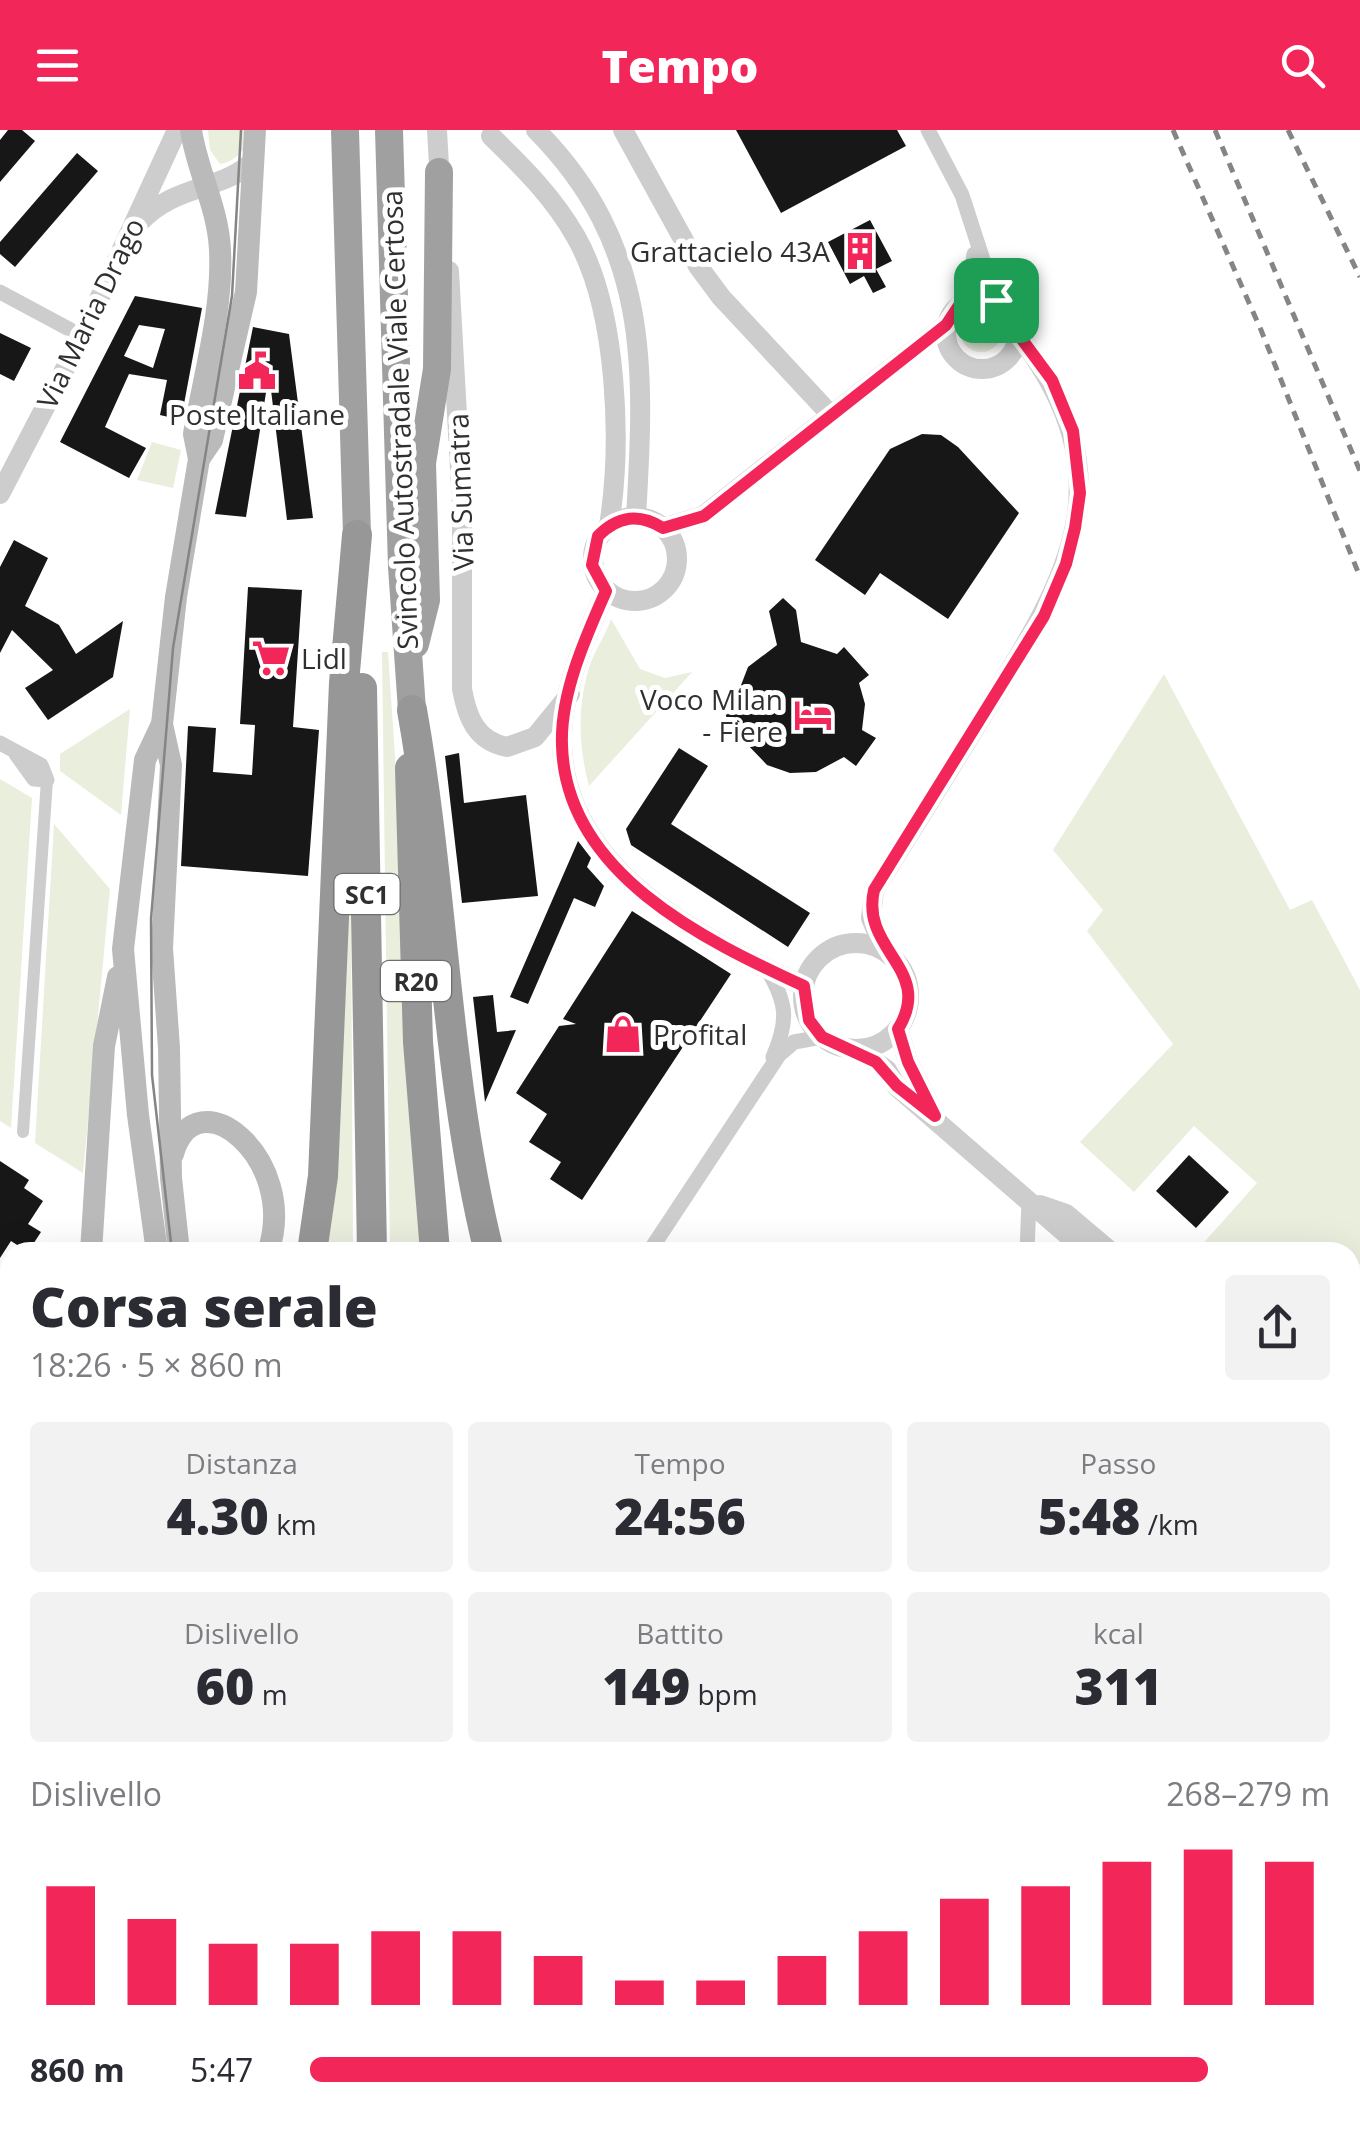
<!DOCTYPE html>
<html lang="it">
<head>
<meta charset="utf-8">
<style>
	:root { --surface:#fff; --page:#f2f2f3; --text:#2b2b33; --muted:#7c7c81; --accent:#f32659 }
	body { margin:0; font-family:"Open Sans",sans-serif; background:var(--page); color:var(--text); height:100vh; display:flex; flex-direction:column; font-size:38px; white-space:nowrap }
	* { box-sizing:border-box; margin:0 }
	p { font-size:32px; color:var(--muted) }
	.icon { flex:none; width:55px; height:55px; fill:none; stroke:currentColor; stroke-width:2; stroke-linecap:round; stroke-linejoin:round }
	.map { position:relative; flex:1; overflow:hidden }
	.details { position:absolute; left:0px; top:1112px; width:1360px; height:888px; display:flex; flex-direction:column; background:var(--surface); border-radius:30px 30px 0 0; box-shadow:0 10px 40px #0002 }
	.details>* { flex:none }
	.pin { position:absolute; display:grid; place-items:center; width:85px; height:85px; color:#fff; margin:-42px; border-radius:20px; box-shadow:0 5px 15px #0006 }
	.round { display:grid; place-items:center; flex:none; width:105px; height:105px; border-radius:10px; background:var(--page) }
	.headline { display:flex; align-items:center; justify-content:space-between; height:170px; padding:0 30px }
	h1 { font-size:55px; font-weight:800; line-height:75px }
	.figures { display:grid; grid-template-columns:repeat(3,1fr); gap:15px; height:170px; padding:10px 30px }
	.figures div { display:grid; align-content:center; border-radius:10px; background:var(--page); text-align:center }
	.figures b { font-size:50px; font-weight:800 }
	.figures small { font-size:28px; font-weight:400 }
	.figures p { font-size:28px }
	.chart { height:280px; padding:20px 30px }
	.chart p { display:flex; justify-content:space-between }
	.chart svg { width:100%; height:180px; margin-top:10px; stroke:var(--accent); stroke-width:6 }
	ul { padding:0 30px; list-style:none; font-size:32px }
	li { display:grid; grid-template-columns:160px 120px 1fr; align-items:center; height:75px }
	li i { height:25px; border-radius:12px; background:var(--accent) }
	header { display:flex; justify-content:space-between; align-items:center; height:130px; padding:0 30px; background:var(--accent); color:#fff; font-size:45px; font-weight:800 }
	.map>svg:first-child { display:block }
	.green { fill:#e9eedd }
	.building { fill:#171717; fill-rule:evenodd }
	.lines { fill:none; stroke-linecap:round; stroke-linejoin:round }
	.pedestrian { stroke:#cdcdcd; stroke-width:12 }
	.minor { stroke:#cdcdcd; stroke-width:15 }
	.tertiary { stroke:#cdcdcd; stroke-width:20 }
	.secondary { stroke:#bababa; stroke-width:22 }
	.trunk { stroke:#a0a0a0; stroke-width:28 }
	.motorway { stroke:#979797; stroke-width:30 }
	.tram { stroke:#858585; stroke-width:2.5 }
	.rail { stroke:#858585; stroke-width:5; stroke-dasharray:10 8; stroke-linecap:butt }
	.route-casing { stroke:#fff; stroke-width:20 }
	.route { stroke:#f32659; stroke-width:12 }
	.labels { text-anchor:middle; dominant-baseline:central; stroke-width:10; stroke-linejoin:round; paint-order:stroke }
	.shield { fill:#fff; stroke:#6e6e6e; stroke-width:2.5 }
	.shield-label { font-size:25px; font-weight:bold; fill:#303030 }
	.poi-label { font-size:28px; fill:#303030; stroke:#fff; text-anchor:end }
	.street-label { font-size:28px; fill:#303030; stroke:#fff }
</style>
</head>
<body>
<header><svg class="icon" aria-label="menu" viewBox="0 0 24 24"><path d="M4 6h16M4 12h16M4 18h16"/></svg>Tempo<svg class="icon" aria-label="search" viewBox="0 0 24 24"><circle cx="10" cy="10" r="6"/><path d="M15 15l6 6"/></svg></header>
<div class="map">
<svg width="1360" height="1999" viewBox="0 0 1360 1999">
	<rect width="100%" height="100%" fill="#fff"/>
	<!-- green -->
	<g class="green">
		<path d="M208,0H252C246,18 239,30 220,34L210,20Z"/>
		<circle cx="981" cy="201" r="21"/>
		<path d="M152,312L181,320L173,358L137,350Z"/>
		<path d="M611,489L640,539L665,548L692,542L589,656C578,615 577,572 591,532C597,517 606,504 611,489Z"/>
		<path d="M382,522H388L428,1122H390Z"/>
		<path d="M1164,544L1290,780L1312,770L1360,860V1134L1350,1133V1122L1198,1119L1257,1053L1194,996L1134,1062L1080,1012L1173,914L1087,801L1103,780L1053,720Z"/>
		<path d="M130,579L121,685L60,641V624Z"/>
		<path d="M0,649L32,668L11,998L0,991Z"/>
		<path d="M54,694L110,759L83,1043L35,1013Z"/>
		<path d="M344,782H351L353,1122H326Z"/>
		<path d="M345,1990H545L556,1999H484L481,1995L350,1999Z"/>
		<path d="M608,1990H749L757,1999H619Z"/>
	</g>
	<!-- building -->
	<g class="building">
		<path d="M8,0H22L35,11L0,52V10Z"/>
		<path d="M736,0H897L906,16L781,83Z"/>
		<path d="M77,23L98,41L15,137L0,124V112Z"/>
		<path d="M870,90L892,131L876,139L886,157L873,163L864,146L850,154L828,112Z"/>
		<path d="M135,166L202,178L181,290L160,285L167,250L129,244L105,297L146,318L129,348L60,312ZM139,195L165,199L153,238L124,226Z"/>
		<path d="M253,197L289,204L313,388L287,390L269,244L246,387L215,384Z"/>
		<path d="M0,203L31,218L14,251L0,244Z"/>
		<path d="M922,304L941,305L958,317L1019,383L948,489L880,443L865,465L815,430L890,319Z"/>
		<path d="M14,410L48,428L25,476L59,495L76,524L123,491L113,547L48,590L25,558L53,540L12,500L0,523V437Z"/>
		<path d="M248,457L302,460L293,597L319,600L308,746L181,736L188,596L216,598L213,642L252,645L255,595L240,594Z"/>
		<path d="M783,468L796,480L801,512L837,524L844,517L869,545L859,553L865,574L862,600L876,608L856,636L844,627L816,642L790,643L767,635L743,610L733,613L724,578L733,576L748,537L777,515L769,481Z"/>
		<path d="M679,618L708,636L671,694L810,783L788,817L631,715L626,699Z"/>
		<path d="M459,623L464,673L526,665L538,766L462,773L445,626Z"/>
		<path d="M578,711L591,728L587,737L604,756L595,777L574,768L528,874L510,867Z"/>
		<path d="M632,781L731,844L582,1070L550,1049L561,1032L529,1012L547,984L516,963L559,896L576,894L563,889Z"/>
		<path d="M493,865L497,902L516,900L485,972L473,867Z"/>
		<path d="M1189,1025L1229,1062L1196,1098L1156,1061Z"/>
		<path d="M0,1031L29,1050L24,1058L43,1071L28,1094L41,1102L28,1122L11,1111L0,1128Z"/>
	</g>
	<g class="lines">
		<!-- pedestrian -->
		<path class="pedestrian" d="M23,1002L47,650"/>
		<!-- minor -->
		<g class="minor">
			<path d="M928,0L962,65L996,170"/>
			<path d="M0,162L82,206"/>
			<path d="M967,170L974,124"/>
			<path d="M0,613L41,635L47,650L34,649L16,624"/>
			<path d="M767,839C787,873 789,890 773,927"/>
			<path d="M649,1122L779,925L794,912L822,907"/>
			<path d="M1027,1122L1029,1071"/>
			<path d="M1350,1777L1360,1786"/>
			<path d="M0,1804L10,1805"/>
			<path d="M923,1990L927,1999"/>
			<path d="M1289,1990L1301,1999"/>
			<path d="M186,1999L187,1990"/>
		</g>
		<!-- tertiary -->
		<g class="tertiary">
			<path d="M437,0L440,53"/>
			<path d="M536,0C650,115 645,236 636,387"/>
			<path d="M623,0L698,136L721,167L830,284"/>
			<path d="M491,6C523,37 554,68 576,107C618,181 622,314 609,396"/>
			<path d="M139,93C174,54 222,61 252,32"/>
			<path d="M449,141L462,375V559C467,587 476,611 507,617L535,607L570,564"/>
			<circle cx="982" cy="203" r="36"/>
			<path d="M0,364L82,206L177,0"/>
			<circle cx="635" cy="429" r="42"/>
			<path d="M663,398L703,386L946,195"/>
			<path d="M606,461C586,506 560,564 562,615C566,743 704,810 804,856"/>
			<circle cx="856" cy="866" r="53"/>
			<path d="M885,821L871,788L874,760C912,700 950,639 987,578C1071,443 1128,348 1018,204"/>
			<path d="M898,899L908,932L932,980"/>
			<path d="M858,920L887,940L897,957L1087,1122"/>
			<path d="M1040,1075L1066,1084L1111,1122"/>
			<path d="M1350,1326L1360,1334"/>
			<path d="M1350,1357L1360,1366"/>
			<path d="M1350,1390L1360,1399"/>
		</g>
		<!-- secondary -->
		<g class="secondary">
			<path d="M199,329L212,310L246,162L255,0"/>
			<path d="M173,1024C196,944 300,1029 268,1122"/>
			<path d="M91,1122L104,916L118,847"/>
			<path d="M157,1122L138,985L123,819L145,630L162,594"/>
			<path d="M179,1122L171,1048L169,918L162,818L171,635L162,594L176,467L199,329L194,304C204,245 223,180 220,120C218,77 197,41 191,0"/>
			<path d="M0,1239L10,1236"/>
			<path d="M205,1999L206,1990"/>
			<path d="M228,1999V1990"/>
		</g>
		<!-- trunk -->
		<g class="trunk">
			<path d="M345,0L357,405"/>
			<path d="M389,0L402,437L412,580"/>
			<path d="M415,514L426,470L422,333L437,239L439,42"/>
		</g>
		<!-- motorway -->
		<g class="motorway">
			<path d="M362,558L372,1122"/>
			<path d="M412,580C444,760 445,944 489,1122"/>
			<path d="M410,638L418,912L435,1122"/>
			<path d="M312,1122L323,1046L344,553L357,405"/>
			<path d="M0,1277L10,1275"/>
			<path d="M0,1399L10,1405"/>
			<path d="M0,1545L10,1538"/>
			<path d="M0,1630L10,1624"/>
			<path d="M0,1696L10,1697"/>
			<path d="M0,1728L10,1731"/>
			<path d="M0,1771L10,1773"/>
			<path d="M334,1990L340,1999"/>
			<path d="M443,1990L445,1999"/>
			<path d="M465,1990L467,1999"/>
			<path d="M563,1990L574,1999"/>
			<path d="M595,1990L606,1999"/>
			<path d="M765,1990L772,1999"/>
			<path d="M836,1990L840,1999"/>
			<path d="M878,1990L882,1999"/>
		</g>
		<!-- tram -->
		<g class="tram">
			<path d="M172,1122L152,945L151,789L173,518L232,166L241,0"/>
			<path d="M213,1999V1990"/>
		</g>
		<!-- rail -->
		<g class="rail">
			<path d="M1173,0L1261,200L1360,447"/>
			<path d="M1215,0L1360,341"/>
			<path d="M1288,0L1360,147"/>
		</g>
	</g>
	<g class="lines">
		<!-- route casing -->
		<g class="route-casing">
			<path id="route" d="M976,167L1004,175L1018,204L1052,250L1073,301L1080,363L1075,398L1066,434L1044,486L874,760C860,821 935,839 898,899L908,932L935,986L897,956L876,932L822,907L809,890L804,856C704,810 565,743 562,615C560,564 586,506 606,461L592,435L598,406C618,386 639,383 663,398L704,386L946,195L960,174Z"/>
		</g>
		<!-- route -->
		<use href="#route" class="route"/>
	</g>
	<!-- icons -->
	<defs>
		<g id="building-bare" transform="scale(3)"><path d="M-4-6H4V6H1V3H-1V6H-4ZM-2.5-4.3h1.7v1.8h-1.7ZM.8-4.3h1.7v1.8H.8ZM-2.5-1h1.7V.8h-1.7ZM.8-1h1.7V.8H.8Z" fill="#f32659" stroke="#fff" stroke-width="2.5" paint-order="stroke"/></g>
		<g id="civic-bare" transform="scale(3)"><path d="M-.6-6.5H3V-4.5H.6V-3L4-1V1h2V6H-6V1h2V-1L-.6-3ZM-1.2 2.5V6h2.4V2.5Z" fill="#f32659" stroke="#fff" stroke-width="2.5" paint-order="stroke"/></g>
		<g id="supermarket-bare" transform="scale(3)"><path d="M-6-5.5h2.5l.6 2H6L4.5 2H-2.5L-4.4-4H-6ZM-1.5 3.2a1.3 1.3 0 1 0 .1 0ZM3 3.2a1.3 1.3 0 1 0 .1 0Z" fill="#f32659" stroke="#fff" stroke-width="2.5" paint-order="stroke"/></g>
		<g id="hotel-bare" transform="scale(3)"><path d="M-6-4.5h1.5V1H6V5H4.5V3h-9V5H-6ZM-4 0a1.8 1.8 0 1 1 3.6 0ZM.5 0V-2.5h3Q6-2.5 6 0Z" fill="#f32659" stroke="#fff" stroke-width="2.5" paint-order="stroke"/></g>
		<g id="shop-bare" transform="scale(3)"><path d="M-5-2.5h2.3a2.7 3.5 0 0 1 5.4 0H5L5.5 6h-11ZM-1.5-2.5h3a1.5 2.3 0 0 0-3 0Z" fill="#f32659" stroke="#fff" stroke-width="2.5" paint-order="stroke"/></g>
	</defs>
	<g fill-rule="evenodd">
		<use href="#building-bare" x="860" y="121"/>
		<use href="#civic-bare" x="257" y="241"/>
		<use href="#supermarket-bare" x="271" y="528"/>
		<use href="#hotel-bare" x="813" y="585"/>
		<use href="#shop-bare" x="623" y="904"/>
	</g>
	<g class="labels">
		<!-- shield labels -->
		<g class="shield">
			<rect x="334.5" y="744" width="65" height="40" rx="8"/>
			<rect x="381" y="831" width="70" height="40" rx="8"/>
		</g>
		<g class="shield-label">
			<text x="367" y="764">SC1</text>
			<text x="416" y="851">R20</text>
		</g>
		<!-- poi labels -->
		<g class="poi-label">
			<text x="830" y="121">Grattacielo 43A</text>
			<text x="257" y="284" text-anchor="middle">Poste Italiane</text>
			<text x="301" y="528" text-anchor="start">Lidl</text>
			<text x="783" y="569">Voco Milan<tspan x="783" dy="32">- Fiere</tspan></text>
			<text x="653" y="904" text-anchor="start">Profital</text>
		</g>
		<!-- street labels -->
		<g class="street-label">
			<text transform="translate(90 183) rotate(-64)">Via Maria Drago</text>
			<text transform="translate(399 290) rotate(-92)">Svincolo Autostradale Viale Certosa</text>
			<text transform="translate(460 362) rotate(-92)">Via Sumatra</text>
		</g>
	</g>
</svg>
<div class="pin" style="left:996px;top:170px;background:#1e9e55"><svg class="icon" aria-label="arrive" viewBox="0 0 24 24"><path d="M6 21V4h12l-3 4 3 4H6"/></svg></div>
<section class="details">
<div class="headline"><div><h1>Corsa serale</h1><p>18:26 · 5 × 860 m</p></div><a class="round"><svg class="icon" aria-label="share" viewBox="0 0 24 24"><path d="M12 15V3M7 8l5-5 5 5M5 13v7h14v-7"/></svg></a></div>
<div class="figures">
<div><p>Distanza</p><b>4.30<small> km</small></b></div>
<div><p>Tempo</p><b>24:56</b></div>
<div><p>Passo</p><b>5:48<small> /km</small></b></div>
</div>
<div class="figures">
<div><p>Dislivello</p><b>60<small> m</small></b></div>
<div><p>Battito</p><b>149<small> bpm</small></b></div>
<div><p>kcal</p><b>311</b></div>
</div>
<div class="chart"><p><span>Dislivello</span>268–279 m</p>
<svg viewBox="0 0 160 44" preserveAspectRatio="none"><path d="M5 44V15M15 44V23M25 44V29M35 44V29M45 44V26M55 44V26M65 44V32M75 44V38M85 44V38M95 44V32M105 44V26M115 44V18M125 44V15M135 44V9M145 44V6M155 44V9"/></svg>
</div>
<ul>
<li><b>860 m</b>5:47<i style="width:88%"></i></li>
</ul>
</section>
</div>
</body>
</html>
